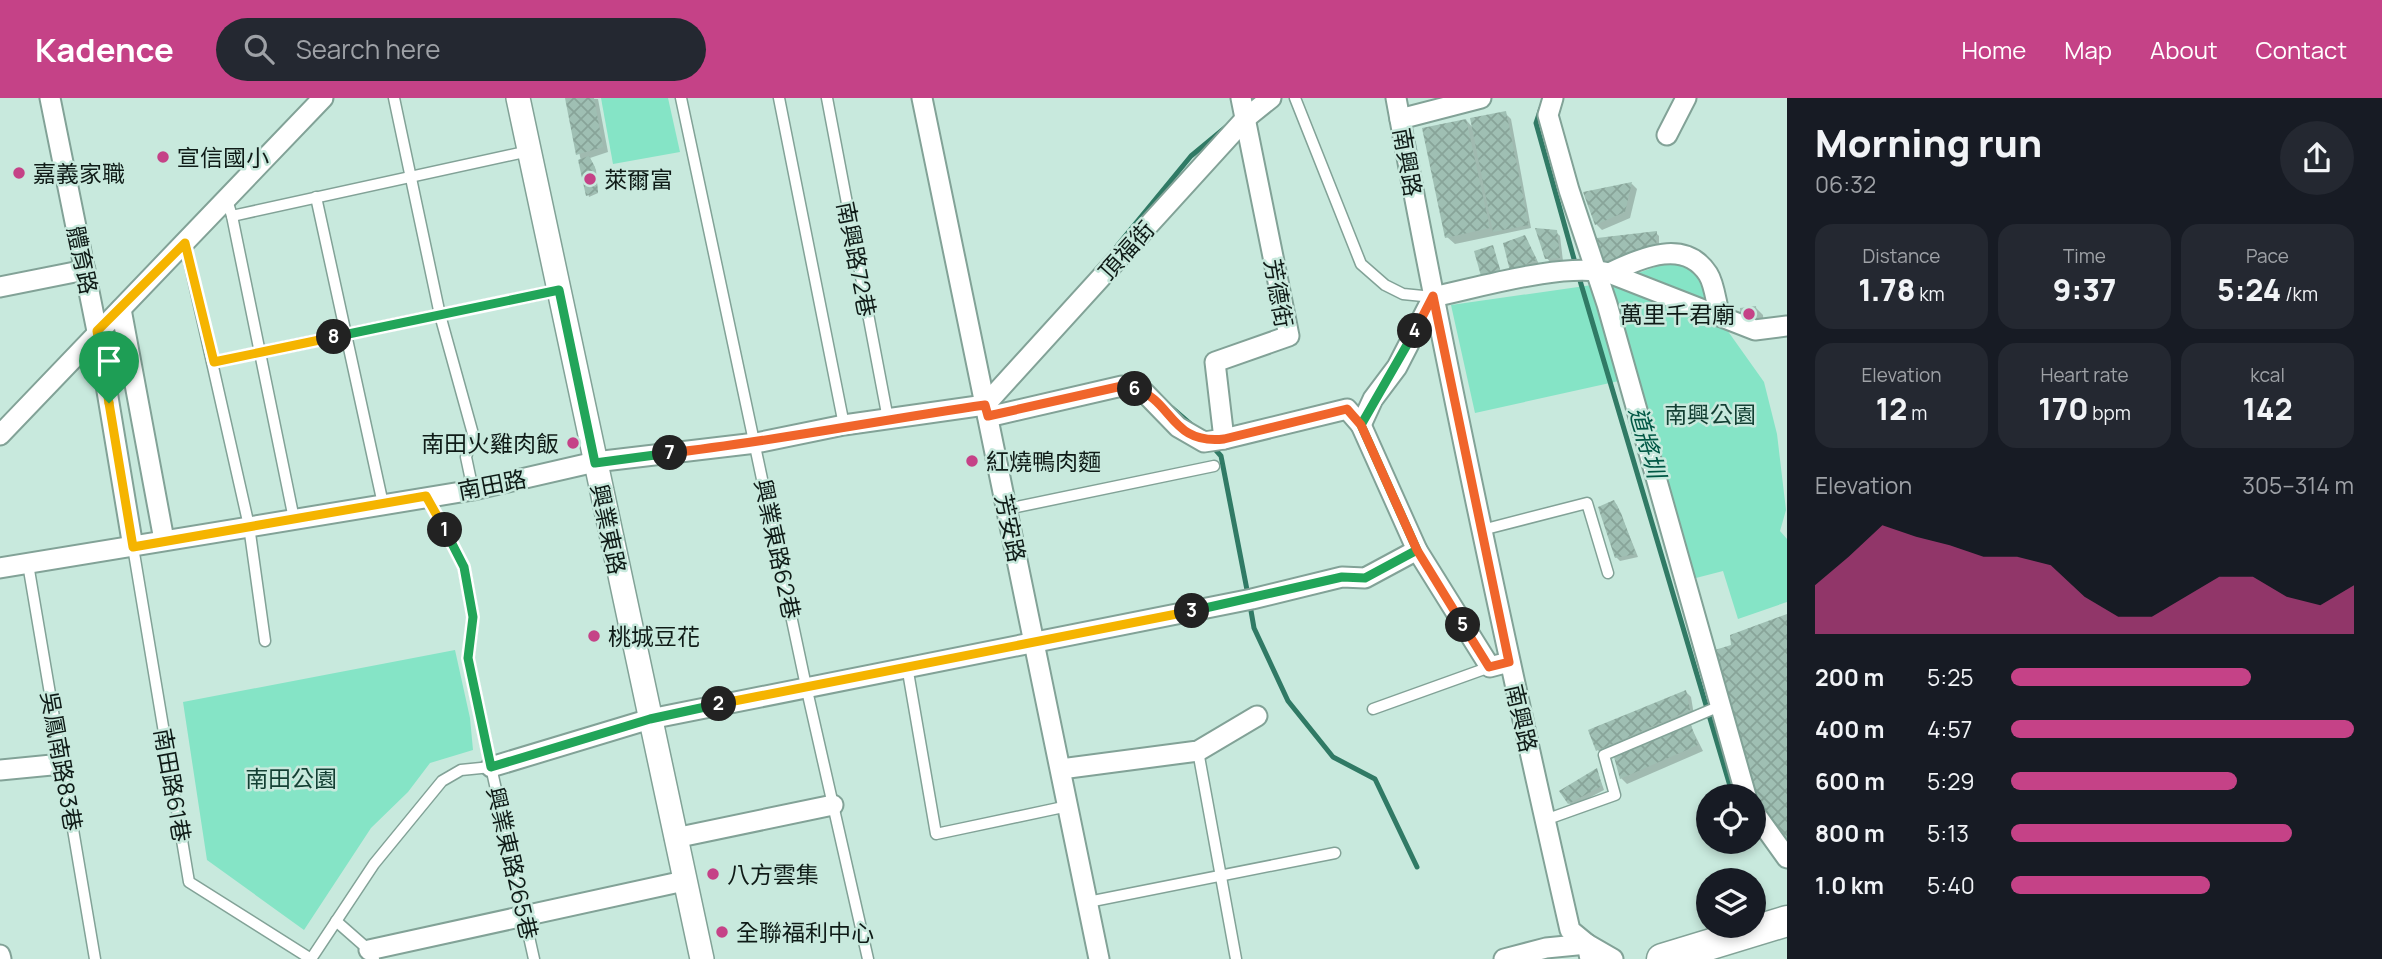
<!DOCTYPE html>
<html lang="en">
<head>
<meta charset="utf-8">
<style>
	:root { --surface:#171b24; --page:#242831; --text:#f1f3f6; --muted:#9ea1a6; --accent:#c54287 }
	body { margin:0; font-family:Manrope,"Noto Sans TC",sans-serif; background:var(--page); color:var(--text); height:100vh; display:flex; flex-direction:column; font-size:26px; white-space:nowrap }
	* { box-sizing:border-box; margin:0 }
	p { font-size:23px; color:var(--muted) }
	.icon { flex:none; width:38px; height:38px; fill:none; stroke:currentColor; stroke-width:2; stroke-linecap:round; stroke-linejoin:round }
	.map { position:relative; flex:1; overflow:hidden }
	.drawer { display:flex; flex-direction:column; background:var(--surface); width:595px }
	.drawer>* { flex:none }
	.fabs { position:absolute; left:1696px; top:686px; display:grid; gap:14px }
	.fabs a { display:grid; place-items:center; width:70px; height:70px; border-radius:50%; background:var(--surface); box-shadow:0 4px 10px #0003; font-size:35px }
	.pin { position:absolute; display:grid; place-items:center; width:60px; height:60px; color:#fff; margin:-72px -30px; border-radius:50% 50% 50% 0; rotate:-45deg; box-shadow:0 0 7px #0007 }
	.pin .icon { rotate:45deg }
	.km { position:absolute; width:35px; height:35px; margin:-18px; border-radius:50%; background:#222; color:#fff; font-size:19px; line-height:35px; text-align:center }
	.round { display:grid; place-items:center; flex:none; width:74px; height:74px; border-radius:37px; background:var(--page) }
	.head { display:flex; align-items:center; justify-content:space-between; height:119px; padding:0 28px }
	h1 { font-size:38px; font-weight:800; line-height:52px }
	.figures { display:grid; grid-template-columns:repeat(3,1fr); gap:10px; height:119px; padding:7px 28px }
	.figures div { display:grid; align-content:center; border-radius:18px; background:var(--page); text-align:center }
	.figures b { font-size:30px; font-weight:800 }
	.figures small { font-size:19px; font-weight:400 }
	.figures p { font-size:19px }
	.chart { height:196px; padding:14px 28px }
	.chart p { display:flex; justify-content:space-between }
	.chart svg { width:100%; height:126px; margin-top:7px; fill:var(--accent); opacity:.7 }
	ul { padding:0 28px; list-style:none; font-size:23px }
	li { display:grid; grid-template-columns:112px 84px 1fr; align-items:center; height:52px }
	li i { height:18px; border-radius:9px; background:var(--accent) }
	header { display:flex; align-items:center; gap:42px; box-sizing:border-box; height:98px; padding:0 35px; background:var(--accent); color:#fff }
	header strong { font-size:33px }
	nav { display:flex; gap:38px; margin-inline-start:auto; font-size:24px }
	.search { width:490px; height:63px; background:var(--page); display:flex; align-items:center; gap:18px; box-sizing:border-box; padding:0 24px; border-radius:38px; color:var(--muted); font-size:26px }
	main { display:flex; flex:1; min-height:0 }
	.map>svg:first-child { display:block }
	.park { fill:#85e4c6 }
	.shadow { fill:#0003 }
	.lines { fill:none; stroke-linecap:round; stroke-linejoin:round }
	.stream { stroke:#307a65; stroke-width:5 }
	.building { fill:url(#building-cross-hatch) }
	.service-casing { stroke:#82a297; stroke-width:13 }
	.minor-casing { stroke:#82a297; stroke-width:23 }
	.tertiary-casing { stroke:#82a297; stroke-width:26 }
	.primary-casing { stroke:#82a297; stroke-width:33 }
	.service { stroke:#fff; stroke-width:10 }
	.minor { stroke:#fff; stroke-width:19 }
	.tertiary { stroke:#fff; stroke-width:23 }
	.primary { stroke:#fff; stroke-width:30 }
	.split-1-casing { stroke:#fff; stroke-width:14 }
	.split-2-casing { stroke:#fff; stroke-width:14 }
	.split-3-casing { stroke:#fff; stroke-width:14 }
	.split-4-casing { stroke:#fff; stroke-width:14 }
	.split-5-casing { stroke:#fff; stroke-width:14 }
	.split-6-casing { stroke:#fff; stroke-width:14 }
	.split-7-casing { stroke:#fff; stroke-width:14 }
	.split-8-casing { stroke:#fff; stroke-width:14 }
	.split-9-casing { stroke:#fff; stroke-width:14 }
	.split-1 { stroke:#f5b400; stroke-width:9 }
	.split-2 { stroke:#22a559; stroke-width:9 }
	.split-3 { stroke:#f5b400; stroke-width:9 }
	.split-4 { stroke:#22a559; stroke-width:9 }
	.split-5 { stroke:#f0652b; stroke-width:9 }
	.split-6 { stroke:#f0652b; stroke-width:9 }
	.split-7 { stroke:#f0652b; stroke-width:9 }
	.split-8 { stroke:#22a559; stroke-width:9 }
	.split-9 { stroke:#f5b400; stroke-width:9 }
	.poi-dot { fill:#c54287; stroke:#c8e9dd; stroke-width:2.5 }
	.labels { text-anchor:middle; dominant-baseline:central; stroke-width:5; stroke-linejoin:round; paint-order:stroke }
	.poi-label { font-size:23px; fill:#0f1b17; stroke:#c8e9dd; text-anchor:start }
	.street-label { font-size:23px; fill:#0f1b17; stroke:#c8e9dd }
	.park-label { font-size:23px; fill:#133f33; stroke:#c8e9dd }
	.water-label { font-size:24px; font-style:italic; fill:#005744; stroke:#c8e9dd }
</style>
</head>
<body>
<header>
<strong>Kadence</strong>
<div class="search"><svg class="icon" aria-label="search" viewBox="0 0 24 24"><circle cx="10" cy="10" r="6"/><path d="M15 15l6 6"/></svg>Search here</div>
<nav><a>Home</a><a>Map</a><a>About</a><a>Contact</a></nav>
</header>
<main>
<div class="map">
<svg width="1787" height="861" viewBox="0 0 1787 861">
	<defs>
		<pattern id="building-cross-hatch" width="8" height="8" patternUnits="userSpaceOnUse" patternTransform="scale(1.75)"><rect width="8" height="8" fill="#9fbfb3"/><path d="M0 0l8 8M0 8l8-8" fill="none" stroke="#88a499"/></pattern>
	</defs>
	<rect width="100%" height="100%" fill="#c8e9dd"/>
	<!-- park -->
	<g class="park">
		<path d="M601,0H668L680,54L613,66Z"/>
		<path d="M1666,165L1690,170L1707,188L1715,215L1764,284L1777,336L1786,412L1780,433L1787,441V504L1738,521L1723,473L1692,481L1637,279L1475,315L1451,207L1613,184Z"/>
		<path d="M455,552L470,620L473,652L430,665L408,694L371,730L304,832L207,762L183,604Z"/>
	</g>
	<!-- shadow -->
	<g class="shadow">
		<path d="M567,0L598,1L608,54L590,60L596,72L598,95L589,99Z"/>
		<path d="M1505,15L1511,21L1531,130L1455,146L1447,139L1466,22L1474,31Z"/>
		<path d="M1632,86L1637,91L1630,120L1602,132L1597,127L1585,96Z"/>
		<path d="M1556,134L1560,138L1563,163L1550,164L1547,160Z"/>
		<path d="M1656,135L1659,138V153L1608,166L1605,162Z"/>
		<path d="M1525,139L1539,166L1515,176Z"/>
		<path d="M1756,210L1763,217L1764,234L1742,211Z"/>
		<path d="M1614,404L1617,407L1638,459L1620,463L1616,459Z"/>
		<path d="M1686,594L1691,599L1694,617L1603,658L1598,652L1591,633Z"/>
		<path d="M1691,629L1703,653L1627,686L1621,680Z"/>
		<path d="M1597,672L1604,692L1572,709L1569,705Z"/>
	</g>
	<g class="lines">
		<!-- stream -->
		<g class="stream">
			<path d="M1541,10L1536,25L1581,186L1733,698"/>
			<path d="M1117,148L1191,58L1226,29"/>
			<path d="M1172,310L1194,329"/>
			<path d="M1213,349L1221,358L1248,497"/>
			<path d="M1250,507L1254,530L1288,603L1333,659L1375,681L1417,769"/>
		</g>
	</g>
	<!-- building -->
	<g class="building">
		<path d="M565,0H594L603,49L576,57Z"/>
		<path d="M1506,13L1529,127L1493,134L1470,20Z"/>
		<path d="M1466,21L1490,130L1445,140L1422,30Z"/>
		<path d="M589,58L595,69L598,94L586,98L578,62Z"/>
		<path d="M1632,84L1625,114L1595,127L1583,94Z"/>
		<path d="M1535,130L1557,132L1560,160L1545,161Z"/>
		<path d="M1657,133L1656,150L1603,163L1597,140Z"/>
		<path d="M1525,137L1537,162L1510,173L1503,145Z"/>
		<path d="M1493,147L1502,178H1481L1474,153Z"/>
		<path d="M1756,208L1758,228L1741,222L1740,210Z"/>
		<path d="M1614,402L1621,415L1636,456L1615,460L1598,409Z"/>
		<path d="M1787,516V770L1754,725V698L1705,555L1731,547L1730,537Z"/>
		<path d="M1686,592L1690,612L1596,653L1588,632Z"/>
		<path d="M1691,627L1698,647L1620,681L1614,659Z"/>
		<path d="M1597,670L1602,688L1568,706L1559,693Z"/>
	</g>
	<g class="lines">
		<!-- service casing -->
		<g class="service-casing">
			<g id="service">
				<path d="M394,0L440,217L473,336L466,359L473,392"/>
				<path d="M681,0L806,588L868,861"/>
				<path d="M779,0L844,327"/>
				<path d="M827,0L888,321"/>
				<path d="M1295,0L1361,166L1385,187L1403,196L1433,199"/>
				<path d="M226,99L232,118L529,53"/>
				<path d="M316,99L383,406"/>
				<path d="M232,118L294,421"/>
				<path d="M185,145L249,428L265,543"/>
				<path d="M214,264L559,192"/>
				<path d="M1007,411L1214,368"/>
				<path d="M1482,432L1587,405L1608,475"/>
				<path d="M133,449L189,784L311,861"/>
				<path d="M28,466L95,861"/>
				<path d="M907,568L936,736L1068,708"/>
				<path d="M1373,611L1490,569"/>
				<path d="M1198,653L1236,861"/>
				<path d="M491,669L534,861"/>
				<path d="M1545,722L1615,697L1604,657L1720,608"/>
				<path d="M1088,804L1335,755"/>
				<path d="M336,823L369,852L374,861"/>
				<path d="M311,861L374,766L442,683L461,672L491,669L468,560L473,519L464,469L427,399"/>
			</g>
		</g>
		<!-- minor casing -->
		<g class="minor-casing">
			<g id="minor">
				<path d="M50,0L97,233L133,449"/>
				<path d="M922,0L1099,861"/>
				<path d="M1396,0C1447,279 1507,555 1570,832L1587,846L1590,861"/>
				<path d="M1553,0L1548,17L1569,92L1607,206L1746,698"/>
				<path d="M1400,21L1481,0"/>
				<path d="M1667,37L1686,0"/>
				<path d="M1609,175C1640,161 1684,139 1708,176C1715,187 1716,206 1720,218"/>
				<path d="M0,189L85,172"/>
				<path d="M121,211L164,442"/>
				<path d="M988,319L1122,288L1144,294L1178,329L1204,344L1224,341L1347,311L1361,327L1373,301L1397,269L1433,199C1481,189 1563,164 1609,175L1755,232L1787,228"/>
				<path d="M1361,327L1417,452L1490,569L1509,564"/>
				<path d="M0,337L323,0"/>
				<path d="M1224,341L1215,264L1289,238L1241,0"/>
				<path d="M0,470L473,392L595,364L756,345L844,327L985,307L1246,20L1271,0"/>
				<path d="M491,669L650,621L1252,501L1342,479L1365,480L1417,452"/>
				<path d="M1061,671L1198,653L1257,618"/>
				<path d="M0,672L62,666"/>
				<path d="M1754,714L1787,760"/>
				<path d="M675,740L833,707"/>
				<path d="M369,852L684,783"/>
				<path d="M0,857L1,861"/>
				<path d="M1504,861L1546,850L1587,846L1613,861"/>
			</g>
		</g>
		<!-- tertiary casing -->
		<g class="tertiary-casing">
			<path id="tertiary" d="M518,0L702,861"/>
		</g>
		<!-- primary casing -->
		<g class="primary-casing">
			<path id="primary" d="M1662,861L1787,823"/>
		</g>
		<!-- service -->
		<use href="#service" class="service"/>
		<!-- minor -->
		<use href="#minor" class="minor"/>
		<!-- tertiary -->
		<use href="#tertiary" class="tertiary"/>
		<!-- primary -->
		<use href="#primary" class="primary"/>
	</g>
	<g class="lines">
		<!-- split-1 casing -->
		<g class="split-1-casing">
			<path id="split-1" d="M109,305L133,449L426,398L445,432"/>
		</g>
		<!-- split-2 casing -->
		<g class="split-2-casing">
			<path id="split-2" d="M445,432L464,469L473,519L468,560L491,669L650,621L719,606"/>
		</g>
		<!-- split-3 casing -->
		<g class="split-3-casing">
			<path id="split-3" d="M719,606L1192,513"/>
		</g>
		<!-- split-4 casing -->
		<g class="split-4-casing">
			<path id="split-4" d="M1192,513L1342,479L1365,480L1417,452L1361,327L1415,233"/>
		</g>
		<!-- split-5 casing -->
		<g class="split-5-casing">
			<path id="split-5" d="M1415,233L1433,198L1509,564L1489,569L1463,527"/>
		</g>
		<!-- split-6 casing -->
		<g class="split-6-casing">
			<path id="split-6" d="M1135,291C1173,302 1170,347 1224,341L1347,311L1361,327L1417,452L1463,527"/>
		</g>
		<!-- split-7 casing -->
		<g class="split-7-casing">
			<path id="split-7" d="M670,355C776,343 880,322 985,307L988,318L1122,288L1135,291"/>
		</g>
		<!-- split-8 casing -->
		<g class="split-8-casing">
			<path id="split-8" d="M334,239L559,192L595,365L670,355"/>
		</g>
		<!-- split-9 casing -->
		<g class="split-9-casing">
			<path id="split-9" d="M109,305L97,233L185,145L214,264L334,239"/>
		</g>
		<!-- split-1 -->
		<use href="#split-1" class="split-1"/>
		<!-- split-2 -->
		<use href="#split-2" class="split-2"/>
		<!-- split-3 -->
		<use href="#split-3" class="split-3"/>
		<!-- split-4 -->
		<use href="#split-4" class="split-4"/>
		<!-- split-5 -->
		<use href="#split-5" class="split-5"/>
		<!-- split-6 -->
		<use href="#split-6" class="split-6"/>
		<!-- split-7 -->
		<use href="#split-7" class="split-7"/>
		<!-- split-8 -->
		<use href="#split-8" class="split-8"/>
		<!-- split-9 -->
		<use href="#split-9" class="split-9"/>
	</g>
	<!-- markers -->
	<g class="poi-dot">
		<circle cx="163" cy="59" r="7"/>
		<circle cx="19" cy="75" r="7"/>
		<circle cx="590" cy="81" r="7"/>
		<circle cx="1749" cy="216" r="7"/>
		<circle cx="573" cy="345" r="7"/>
		<circle cx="972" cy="363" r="7"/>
		<circle cx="594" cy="538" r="7"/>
		<circle cx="713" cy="776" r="7"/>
		<circle cx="722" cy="834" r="7"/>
	</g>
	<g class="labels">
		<!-- poi labels -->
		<g class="poi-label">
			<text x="177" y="59">宣信國小</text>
			<text x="33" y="75">嘉義家職</text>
			<text x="604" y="81">萊爾富</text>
			<text x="1735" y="216" text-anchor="end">萬里千君廟</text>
			<text x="559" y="345" text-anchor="end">南田火雞肉飯</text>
			<text x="986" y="363">紅燒鴨肉麵</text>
			<text x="608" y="538">桃城豆花</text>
			<text x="727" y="776">八方雲集</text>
			<text x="736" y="834">全聯福利中心</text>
		</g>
		<!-- street labels -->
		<g class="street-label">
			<text transform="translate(1408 64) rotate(80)">南興路</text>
			<text transform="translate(1126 152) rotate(-48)">頂福街</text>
			<text transform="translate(857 161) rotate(79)">南興路72巷</text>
			<text transform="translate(83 162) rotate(78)">體育路</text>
			<text transform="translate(1279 195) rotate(80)">芳德街</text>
			<text transform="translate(492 386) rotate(-11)">南田路</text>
			<text transform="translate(1011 430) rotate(78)">芳安路</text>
			<text transform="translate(609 431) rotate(78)">興業東路</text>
			<text transform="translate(778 451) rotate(78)">興業東路62巷</text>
			<text transform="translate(1522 620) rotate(77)">南興路</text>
			<text transform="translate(62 663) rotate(80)">吳鳳南路83巷</text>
			<text transform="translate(173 687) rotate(80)">南田路61巷</text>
			<text transform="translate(513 765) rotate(77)">興業東路265巷</text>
		</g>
		<!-- park labels -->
		<g class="park-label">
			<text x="1710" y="316">南興公園</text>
			<text x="291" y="680">南田公園</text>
		</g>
		<!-- water labels -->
		<g class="water-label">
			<text transform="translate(1648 344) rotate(74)">道將圳</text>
		</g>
	</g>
</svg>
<div class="fabs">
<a><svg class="icon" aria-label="locate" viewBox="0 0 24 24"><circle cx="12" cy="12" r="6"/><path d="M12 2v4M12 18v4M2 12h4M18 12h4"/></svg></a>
<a><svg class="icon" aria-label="layers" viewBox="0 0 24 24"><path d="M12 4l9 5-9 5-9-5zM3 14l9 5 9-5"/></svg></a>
</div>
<div class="pin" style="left:109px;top:305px;background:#1e9e55"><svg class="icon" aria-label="arrive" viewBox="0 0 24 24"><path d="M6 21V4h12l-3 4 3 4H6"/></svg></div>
<b class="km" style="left:445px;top:432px">1</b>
<b class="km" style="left:719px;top:606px">2</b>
<b class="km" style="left:1192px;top:513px">3</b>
<b class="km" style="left:1415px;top:233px">4</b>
<b class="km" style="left:1463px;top:527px">5</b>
<b class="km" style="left:1135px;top:291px">6</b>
<b class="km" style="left:670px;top:355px">7</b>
<b class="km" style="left:334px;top:239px">8</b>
</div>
<section class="drawer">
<div class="head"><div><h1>Morning run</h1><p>06:32</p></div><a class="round"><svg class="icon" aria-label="share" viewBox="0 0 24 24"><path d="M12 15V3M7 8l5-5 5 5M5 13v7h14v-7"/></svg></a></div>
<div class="figures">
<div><p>Distance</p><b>1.78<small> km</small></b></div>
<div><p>Time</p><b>9:37</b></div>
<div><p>Pace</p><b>5:24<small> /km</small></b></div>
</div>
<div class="figures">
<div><p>Elevation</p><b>12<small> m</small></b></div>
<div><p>Heart rate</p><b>170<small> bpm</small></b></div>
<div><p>kcal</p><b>142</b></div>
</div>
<div class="chart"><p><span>Elevation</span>305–314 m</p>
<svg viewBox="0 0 160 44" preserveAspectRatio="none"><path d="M0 44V27L10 17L20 6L30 10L40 13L50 17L60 17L70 20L80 31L90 38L100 38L110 31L120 24L130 24L140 31L150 34L160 27V44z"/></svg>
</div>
<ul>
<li><b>200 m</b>5:25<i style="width:70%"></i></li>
<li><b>400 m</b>4:57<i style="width:100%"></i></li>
<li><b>600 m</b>5:29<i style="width:66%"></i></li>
<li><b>800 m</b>5:13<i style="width:82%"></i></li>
<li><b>1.0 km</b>5:40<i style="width:58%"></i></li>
</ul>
</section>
</main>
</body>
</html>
